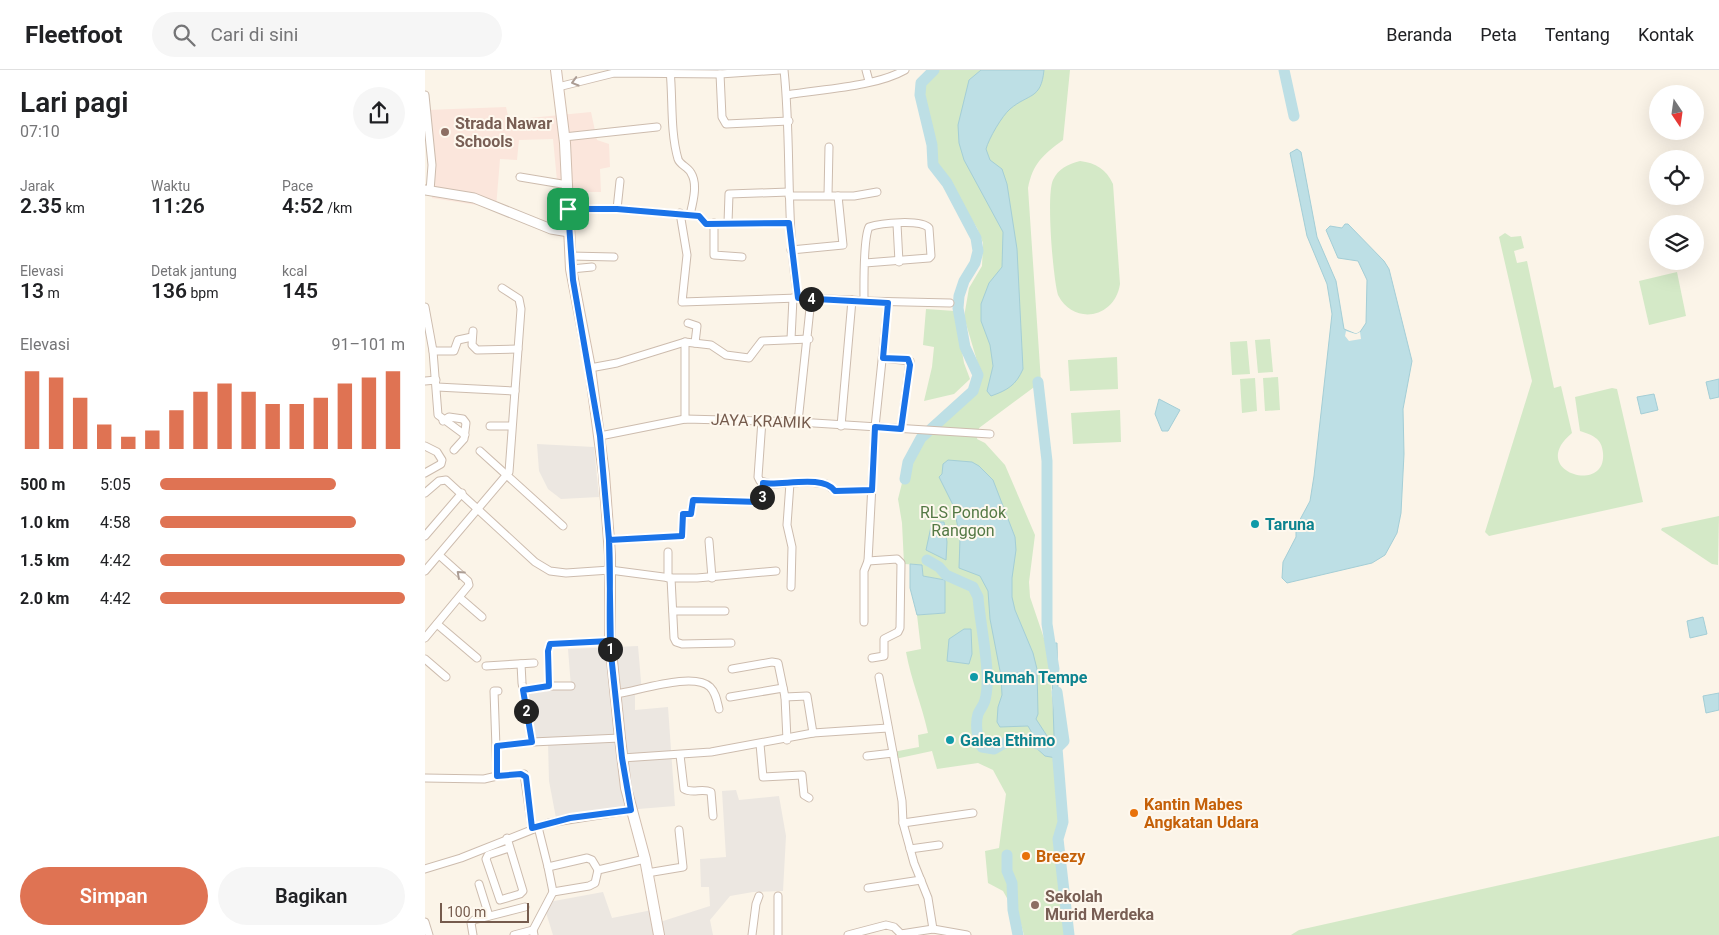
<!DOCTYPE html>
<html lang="id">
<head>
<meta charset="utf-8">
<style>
	:root { --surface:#fff; --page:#f6f6f6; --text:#202124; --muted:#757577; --line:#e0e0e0; --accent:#df7353 }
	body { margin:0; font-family:Roboto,sans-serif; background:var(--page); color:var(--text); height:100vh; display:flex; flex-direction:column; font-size:19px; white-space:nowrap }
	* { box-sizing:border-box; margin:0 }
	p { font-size:16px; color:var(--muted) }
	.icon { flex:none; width:28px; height:28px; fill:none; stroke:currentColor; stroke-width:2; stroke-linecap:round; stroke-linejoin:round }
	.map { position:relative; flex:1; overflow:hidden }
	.sheet { display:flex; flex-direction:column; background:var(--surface); width:425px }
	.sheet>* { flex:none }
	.needle { width:32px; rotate:167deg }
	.buttons { position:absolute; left:1224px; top:15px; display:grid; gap:10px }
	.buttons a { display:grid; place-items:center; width:55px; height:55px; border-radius:50%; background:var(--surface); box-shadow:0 5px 20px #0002; font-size:25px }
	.scale { position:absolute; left:15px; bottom:12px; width:89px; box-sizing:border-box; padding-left:5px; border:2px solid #755b4d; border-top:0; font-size:14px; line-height:18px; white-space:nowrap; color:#755b4d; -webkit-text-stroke:4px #fef8ee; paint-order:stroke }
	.pin { position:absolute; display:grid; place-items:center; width:42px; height:42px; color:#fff; margin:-21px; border-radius:10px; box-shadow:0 2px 8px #0006 }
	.km { position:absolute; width:25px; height:25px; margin:-12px; border-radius:50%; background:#222; color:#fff; font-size:14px; line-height:25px; text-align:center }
	.round { display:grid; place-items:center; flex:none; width:52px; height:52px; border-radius:26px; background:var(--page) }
	.summary { display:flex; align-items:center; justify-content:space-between; height:85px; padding:0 20px }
	h1 { font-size:28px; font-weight:600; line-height:38px }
	.stats { display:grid; grid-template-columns:repeat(3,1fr); gap:8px; height:85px; padding:5px 20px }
	.stats div { display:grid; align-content:center }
	.stats b { font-size:21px; font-weight:600 }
	.stats small { font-size:14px; font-weight:400 }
	.stats p { font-size:14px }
	.chart { height:140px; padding:10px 20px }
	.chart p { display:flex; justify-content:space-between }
	.chart svg { width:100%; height:90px; margin-top:5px; stroke:var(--accent); stroke-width:6 }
	.cta { display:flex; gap:10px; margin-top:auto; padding:10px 20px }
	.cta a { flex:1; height:58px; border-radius:30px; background:var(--accent); color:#fff; font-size:20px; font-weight:600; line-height:58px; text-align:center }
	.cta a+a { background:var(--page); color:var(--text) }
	ul { padding:0 20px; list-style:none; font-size:16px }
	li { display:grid; grid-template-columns:80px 60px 1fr; align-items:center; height:38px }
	li i { height:12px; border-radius:6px; background:var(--accent) }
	header { display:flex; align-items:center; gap:30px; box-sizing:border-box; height:70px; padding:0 25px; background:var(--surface); border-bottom:1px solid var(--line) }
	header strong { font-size:24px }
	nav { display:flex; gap:28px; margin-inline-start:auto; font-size:18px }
	.search { width:350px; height:45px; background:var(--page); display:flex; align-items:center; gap:12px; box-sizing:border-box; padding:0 18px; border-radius:28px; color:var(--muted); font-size:19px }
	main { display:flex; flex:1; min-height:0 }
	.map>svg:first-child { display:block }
	.commercial { fill:#fbe6dc }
	.industrial { fill:#ece7e1 }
	.green { fill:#d4e9c7 }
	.water { fill:#bddfe5; stroke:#a4ced6 }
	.pier { fill:#fbf4e8 }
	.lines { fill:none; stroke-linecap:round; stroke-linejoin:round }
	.river { stroke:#bddfe5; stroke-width:11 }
	.minor-casing { stroke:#cdbcae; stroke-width:9 }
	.tertiary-casing { stroke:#cdbcae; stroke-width:11 }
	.secondary-casing { stroke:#d2beaf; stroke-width:12 }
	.minor { stroke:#fff; stroke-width:7 }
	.tertiary { stroke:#fff; stroke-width:9 }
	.secondary { stroke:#fff; stroke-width:10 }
	.oneway { stroke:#ac9d94 }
	.route-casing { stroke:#fff; stroke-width:10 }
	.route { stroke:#1a73e8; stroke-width:6 }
	.education-dot { fill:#8d6e63; stroke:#fef8ee; stroke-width:2 }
	.culture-dot { fill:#0f9aa8; stroke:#fef8ee; stroke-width:2 }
	.food-dot { fill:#e8710a; stroke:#fef8ee; stroke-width:2 }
	.labels { text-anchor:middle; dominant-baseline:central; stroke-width:4; stroke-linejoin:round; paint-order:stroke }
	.education-label { font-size:16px; font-weight:bold; fill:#785e54; stroke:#fef8ee; text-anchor:start }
	.street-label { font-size:16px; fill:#755b4d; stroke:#fef8ee }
	.park-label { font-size:16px; fill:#547945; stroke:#fef8ee }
	.culture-label { font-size:16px; font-weight:bold; fill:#0d838f; stroke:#fef8ee; text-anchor:start }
	.food-label { font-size:16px; font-weight:bold; fill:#c56008; stroke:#fef8ee; text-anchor:start }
</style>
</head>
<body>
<header>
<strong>Fleetfoot</strong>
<div class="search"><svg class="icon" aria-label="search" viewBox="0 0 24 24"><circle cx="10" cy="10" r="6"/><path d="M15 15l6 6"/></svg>Cari di sini</div>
<nav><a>Beranda</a><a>Peta</a><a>Tentang</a><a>Kontak</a></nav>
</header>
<main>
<section class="sheet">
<div class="summary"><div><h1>Lari pagi</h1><p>07:10</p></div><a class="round"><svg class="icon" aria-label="share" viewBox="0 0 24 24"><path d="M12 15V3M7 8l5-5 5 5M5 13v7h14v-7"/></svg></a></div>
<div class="stats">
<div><p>Jarak</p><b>2.35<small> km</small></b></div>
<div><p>Waktu</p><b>11:26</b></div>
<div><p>Pace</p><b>4:52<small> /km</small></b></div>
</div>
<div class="stats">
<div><p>Elevasi</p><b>13<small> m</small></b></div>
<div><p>Detak jantung</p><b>136<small> bpm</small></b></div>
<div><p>kcal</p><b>145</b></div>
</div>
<div class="chart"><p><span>Elevasi</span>91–101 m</p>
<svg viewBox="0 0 160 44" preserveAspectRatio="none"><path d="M5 44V6M15 44V9M25 44V19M35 44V32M45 44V38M55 44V35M65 44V25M75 44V16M85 44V12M95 44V16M105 44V22M115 44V22M125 44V19M135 44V12M145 44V9M155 44V6"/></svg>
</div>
<ul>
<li><b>500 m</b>5:05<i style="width:72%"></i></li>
<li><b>1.0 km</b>4:58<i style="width:80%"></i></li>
<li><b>1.5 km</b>4:42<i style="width:100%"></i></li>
<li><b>2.0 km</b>4:42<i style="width:100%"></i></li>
</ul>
<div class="cta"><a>Simpan</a><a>Bagikan</a></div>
</section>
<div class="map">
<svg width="1294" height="865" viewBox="0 0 1294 865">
	<rect width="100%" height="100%" fill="#fbf4e8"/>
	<!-- commercial -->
	<path class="commercial" d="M81,37L84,50L166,42L172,70L184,74L185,97L175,99L176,122H160L161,140L135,142L128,69L94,70L92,90L75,89L71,138L7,128L6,68L2,40Z"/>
	<!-- industrial -->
	<g class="industrial">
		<path d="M112,374L169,377L174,427L136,429L123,419L114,401Z"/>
		<path d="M213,576L217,623L210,625V640L243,637L250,736L165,743L131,748L124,711L123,672L109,673L98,619L146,617L143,579Z"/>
		<path d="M311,720L314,730L354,726L361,766L358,821L328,822L305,826L285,850L288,865H128L118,833L178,822L187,848L232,839L235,852L285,836L284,817H276L275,789L301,787L297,721Z"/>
	</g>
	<!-- green -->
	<g class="green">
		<path d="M513,0H645L638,70C618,85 608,93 603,118L616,312L554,358L552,369L560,373L580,395L610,465L604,512L605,527L624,583L631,688L634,707L642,865H599L595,851L578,821L563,813L560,781L574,778L581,724L568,700L553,693L512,699L507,681L470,689L468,682L494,677L493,665L503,663C497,635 486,610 481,582L496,579L492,545L520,543V510L498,506L497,495L479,494L477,453L473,429L478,409H483C486,394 489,383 498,370L551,321L555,301L539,247L544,218L557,196L558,173L552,158L509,90V72L498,25L500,14Z"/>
		<path d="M655,91C671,93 681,99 688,114L695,214C690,248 649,256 633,225C628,208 621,125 628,110C633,99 643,94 655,91Z"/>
		<path d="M1080,163L1086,167L1096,166L1099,178L1089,181L1092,193L1102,191L1129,318L1136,316L1147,363C1101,401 1182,426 1178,383C1177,368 1167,365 1155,361L1150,327L1187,318L1192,319L1218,432L1064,466L1060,462L1107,311L1074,167Z"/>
		<path d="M1252,202L1261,246L1224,255L1214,211Z"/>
		<path d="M501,239L530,241L539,293L545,309L529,324L499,331L507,297L509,277L498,275Z"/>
		<path d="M845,269L848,302L833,303L830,270Z"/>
		<path d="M822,271L825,304L807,305L805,272Z"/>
		<path d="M692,287L693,319L645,321L643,290Z"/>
		<path d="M853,307L855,340L840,341L838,308Z"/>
		<path d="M830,308L832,341L817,343L815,309Z"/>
		<path d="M695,340L696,372L648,374L646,343Z"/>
		<path d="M1294,446L1293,495L1287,494L1236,460L1237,458Z"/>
		<path d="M1294,766V865H866L874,860Z"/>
	</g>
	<!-- water -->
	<g class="water">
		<path d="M556,0H619C616,30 604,23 585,39C577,46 564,68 561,79L565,90L577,99L582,114L592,179L598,299C591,315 583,320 566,326L562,321L568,296L565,275L556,251V234L564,213L577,197L578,162L539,90L534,73L533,55L544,10Z"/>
		<path d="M872,79L876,82L892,167L911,211L919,259L931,264L935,262L941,253L942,210L933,191L913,188L901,160L905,156L917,158L920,154H923L959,191L964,199L987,291L978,339L979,384L976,443L972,463L960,485L947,493L862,513L857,508L858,492L871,467V457L885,431L889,406L907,244L902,214L882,166L865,83Z"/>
		<path d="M1294,309V327L1285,329L1281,312Z"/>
		<path d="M1229,324L1233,340L1216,344L1212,327Z"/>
		<path d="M734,329L755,340L743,361H737L730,344Z"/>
		<path d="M523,390L547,392L554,396L568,410L590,467L591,480L587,508V527L590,540L608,583L612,599L613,644L611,649L624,669L629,666L626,573H632L634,671L638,706L634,707L631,688L620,686L608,675L611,670L603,656L575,657L572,652L573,637L577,625L576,606L565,549L563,521L555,506L534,498L535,469L529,437L514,407L517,404L518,394Z"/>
		<path d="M507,452H519L522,472L521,490L501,480Z"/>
		<path d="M485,494L497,495L498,506L520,510V543L492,545L485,518Z"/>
		<path d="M1278,547L1282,564L1265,568L1262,551Z"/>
		<path d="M539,559H546L547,584L544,594L522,591L524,569Z"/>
		<path d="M1294,623V640L1281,643L1278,626Z"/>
	</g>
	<!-- pier -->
	<path class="pier" d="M921,261L931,264L935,262L936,269L924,271L920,266Z"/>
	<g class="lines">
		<!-- river -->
		<g class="river">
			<path d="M859,0L869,46"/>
			<path d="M613,312L622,391V554L629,599"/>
			<path d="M480,409L483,392L496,368L548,321L553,305L540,277L533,238L534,226L539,211L550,193L553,181L551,168L522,113L508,95L507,75L495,25L496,13L509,0"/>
			<path d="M502,490L514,497L521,505L548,517L553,527C555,555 567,604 560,630C559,635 555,639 553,644C550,654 552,669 557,677L569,679C597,662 594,670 623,677"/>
			<path d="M632,622L639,671L632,678L638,752L633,769L644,865"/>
			<path d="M582,785V801L587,813L588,840L593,865"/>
		</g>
		<!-- minor casing -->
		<g class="minor-casing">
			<g id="minor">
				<path d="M245,0C248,29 245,61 253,89C255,95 263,97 266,103C273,114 268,132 265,145"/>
				<path d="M359,0C367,76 360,152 373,228L427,230L416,356"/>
				<path d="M441,0L444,11"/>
				<path d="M295,4L297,47L301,54L364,51"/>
				<path d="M133,17L189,3L295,4L355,0"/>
				<path d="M0,25L7,95L5,121"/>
				<path d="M362,25C397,19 450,17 480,0"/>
				<path d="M139,67L232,57"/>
				<path d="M95,107L143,115"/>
				<path d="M403,125L404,77"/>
				<path d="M364,126H429L452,122"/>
				<path d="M143,139H192L274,146L281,154L364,153"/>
				<path d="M192,139L195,111"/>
				<path d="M255,143L262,185L257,232L373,228"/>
				<path d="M289,153V185L317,187"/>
				<path d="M303,153L304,124L364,122"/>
				<path d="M472,154L474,192"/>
				<path d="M366,180L418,175L413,126"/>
				<path d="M145,186L189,187"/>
				<path d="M146,199L167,197"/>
				<path d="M427,230L439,231C439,216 438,169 444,157C456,153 496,149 504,158L506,186L504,188L440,193"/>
				<path d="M439,231L525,233"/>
				<path d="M0,237L8,281L13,345L40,365"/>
				<path d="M263,253L272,256L270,273"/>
				<path d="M48,261L47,275L52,280L93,279"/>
				<path d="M366,269L368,228"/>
				<path d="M8,281H29L33,270L47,267"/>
				<path d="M458,288L485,291L476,359"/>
				<path d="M165,298L192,293L260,272L286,275L301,285L324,288L337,271L384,269"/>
				<path d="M0,311L11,310"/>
				<path d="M12,317L90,321"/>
				<path d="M260,349V272"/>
				<path d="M337,350L333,407L335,411L347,414L384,412L401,414L410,421L447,420"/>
				<path d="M18,351L24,347L38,349L41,353L39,369L29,380"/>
				<path d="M373,352L386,229"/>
				<path d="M65,356H86"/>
				<path d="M175,366L260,349L373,352L565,364"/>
				<path d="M0,376L12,382L17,390L16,394L0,403"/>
				<path d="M55,381L138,456"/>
				<path d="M365,413L362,455L367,477L366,517"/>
				<path d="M0,423L14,411L21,410L110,492L125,501L141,503L185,500L246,508H272L351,501"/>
				<path d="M0,466L37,423"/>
				<path d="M184,470L257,466L258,444H266L268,430L334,432L337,429L338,413"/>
				<path d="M284,471L287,508"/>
				<path d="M243,482V508"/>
				<path d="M443,491L472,489L476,493L475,558L473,562L459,569V586L447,588"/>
				<path d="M0,501L84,402L96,239L94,229L77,218"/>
				<path d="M246,508L249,568L251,572L257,574L306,573"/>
				<path d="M35,528L57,547"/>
				<path d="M248,541H300"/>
				<path d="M439,552V501L443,491L450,357L463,233"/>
				<path d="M12,554L52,588"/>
				<path d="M0,568L44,515L43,511L14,485"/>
				<path d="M0,589L21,607"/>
				<path d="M96,594L97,613L107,672"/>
				<path d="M61,596L109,593"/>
				<path d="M307,599L347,592L353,593L360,627L362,670"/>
				<path d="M454,607L477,731L478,753L489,793L503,828L508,859"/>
				<path d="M124,616L123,581L125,574L185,571"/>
				<path d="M98,620L124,616H146"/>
				<path d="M190,624C211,622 268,601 285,617C291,623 292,631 294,639"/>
				<path d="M305,627L358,618"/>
				<path d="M360,627L382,626L388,663"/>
				<path d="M335,674L338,707L377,705L379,725L384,728"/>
				<path d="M72,676L107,672L195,668"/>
				<path d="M255,685L259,719C267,724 277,718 286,722L288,746"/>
				<path d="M442,686L468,683"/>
				<path d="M197,688L286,682L388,663L463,658"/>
				<path d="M72,706L99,704L107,758"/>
				<path d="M0,708L59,709L72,706L69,621H73"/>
				<path d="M478,753L548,743"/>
				<path d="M113,757L123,797"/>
				<path d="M82,768L98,821L95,824L75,830L61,789L63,785L84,778"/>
				<path d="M485,779L514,775"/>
				<path d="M0,799L36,788L124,753L206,740"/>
				<path d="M222,803L258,797L254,760"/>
				<path d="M54,814L64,846"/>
				<path d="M443,818L496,810"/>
				<path d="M128,822L164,816L170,813L173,800L220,789"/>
				<path d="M0,852L4,865"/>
				<path d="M48,865L46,853L49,850L100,837"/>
				<path d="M89,865L108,860"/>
				<path d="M109,865L108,860L128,822L123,797L162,788L167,790L173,800"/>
				<path d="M327,865L331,834L334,826"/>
				<path d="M353,865V826"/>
				<path d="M423,865L461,855L469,857L476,864L508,859L542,865"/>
			</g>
		</g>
		<!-- tertiary casing -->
		<g class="tertiary-casing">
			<path id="tertiary" d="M0,120L49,128L126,159L144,162"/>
		</g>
		<!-- secondary casing -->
		<g class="secondary-casing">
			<path id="secondary" d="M131,0L140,73L146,199L165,298L179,404L185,485V571L195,668L201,718L220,789L234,865"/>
		</g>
		<!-- minor -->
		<use href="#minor" class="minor"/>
		<!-- tertiary -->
		<use href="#tertiary" class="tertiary"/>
		<!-- secondary -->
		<use href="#secondary" class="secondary"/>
	</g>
	<!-- one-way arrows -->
	<defs><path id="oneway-chevron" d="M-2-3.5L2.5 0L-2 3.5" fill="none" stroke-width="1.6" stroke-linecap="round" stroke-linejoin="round" transform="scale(1.25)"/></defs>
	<g class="oneway">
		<use href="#oneway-chevron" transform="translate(150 12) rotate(164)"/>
		<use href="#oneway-chevron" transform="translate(35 504) rotate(-138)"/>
	</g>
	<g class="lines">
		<!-- route casing -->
		<g class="route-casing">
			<path id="route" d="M143,139L148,210L175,366L184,470L186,584L197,688L206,740L145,748L107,758L101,707L96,704L72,706V676L107,672L98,620L124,616L123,581L125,574L185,571C184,537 186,503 184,470L257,466L258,444H266L268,430L334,432L337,429L338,413C357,416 398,404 410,421L447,420L450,357L476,359L485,295L483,289L458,288L463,233L373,228L364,153L281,154L274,146L192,139H143"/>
		</g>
		<!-- route -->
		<use href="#route" class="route"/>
	</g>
	<!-- markers -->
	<g class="education-dot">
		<circle cx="20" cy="62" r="5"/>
		<circle cx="610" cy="835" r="5"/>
	</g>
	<g class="culture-dot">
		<circle cx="830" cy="454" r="5"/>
		<circle cx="549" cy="607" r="5"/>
		<circle cx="525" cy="670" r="5"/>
	</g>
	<g class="food-dot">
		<circle cx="709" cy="743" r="5"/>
		<circle cx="601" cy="786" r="5"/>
	</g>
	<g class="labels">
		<!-- education labels -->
		<g class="education-label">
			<text x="30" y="53">Strada Nawar<tspan x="30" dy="18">Schools</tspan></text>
			<text x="620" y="826">Sekolah<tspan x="620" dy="18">Murid Merdeka</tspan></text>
		</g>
		<!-- street labels -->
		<g class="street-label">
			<text transform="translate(336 351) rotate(2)">JAYA KRAMIK</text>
		</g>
		<!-- park labels -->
		<g class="park-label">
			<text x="538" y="442">RLS Pondok<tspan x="538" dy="18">Ranggon</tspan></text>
		</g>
		<!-- culture labels -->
		<g class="culture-label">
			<text x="840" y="454">Taruna</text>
			<text x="559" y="607">Rumah Tempe</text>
			<text x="535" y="670">Galea Ethimo</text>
		</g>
		<!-- food labels -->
		<g class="food-label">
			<text x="719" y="734">Kantin Mabes<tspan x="719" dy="18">Angkatan Udara</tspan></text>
			<text x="611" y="786">Breezy</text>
		</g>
	</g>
</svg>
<div class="buttons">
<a><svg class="needle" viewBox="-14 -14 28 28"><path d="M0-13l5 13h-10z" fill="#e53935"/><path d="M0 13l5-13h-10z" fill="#757577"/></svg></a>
<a><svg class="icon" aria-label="locate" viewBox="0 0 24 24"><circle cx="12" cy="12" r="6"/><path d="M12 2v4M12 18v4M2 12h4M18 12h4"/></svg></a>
<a><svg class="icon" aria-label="layers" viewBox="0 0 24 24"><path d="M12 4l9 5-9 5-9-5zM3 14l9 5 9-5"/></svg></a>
</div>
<div class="scale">100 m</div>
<div class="pin" style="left:143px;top:139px;background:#1e9e55"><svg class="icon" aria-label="arrive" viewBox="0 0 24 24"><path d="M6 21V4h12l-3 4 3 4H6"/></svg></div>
<b class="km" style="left:185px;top:579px">1</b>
<b class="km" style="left:101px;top:641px">2</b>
<b class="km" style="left:337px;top:427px">3</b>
<b class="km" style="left:386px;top:229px">4</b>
</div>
</main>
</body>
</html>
